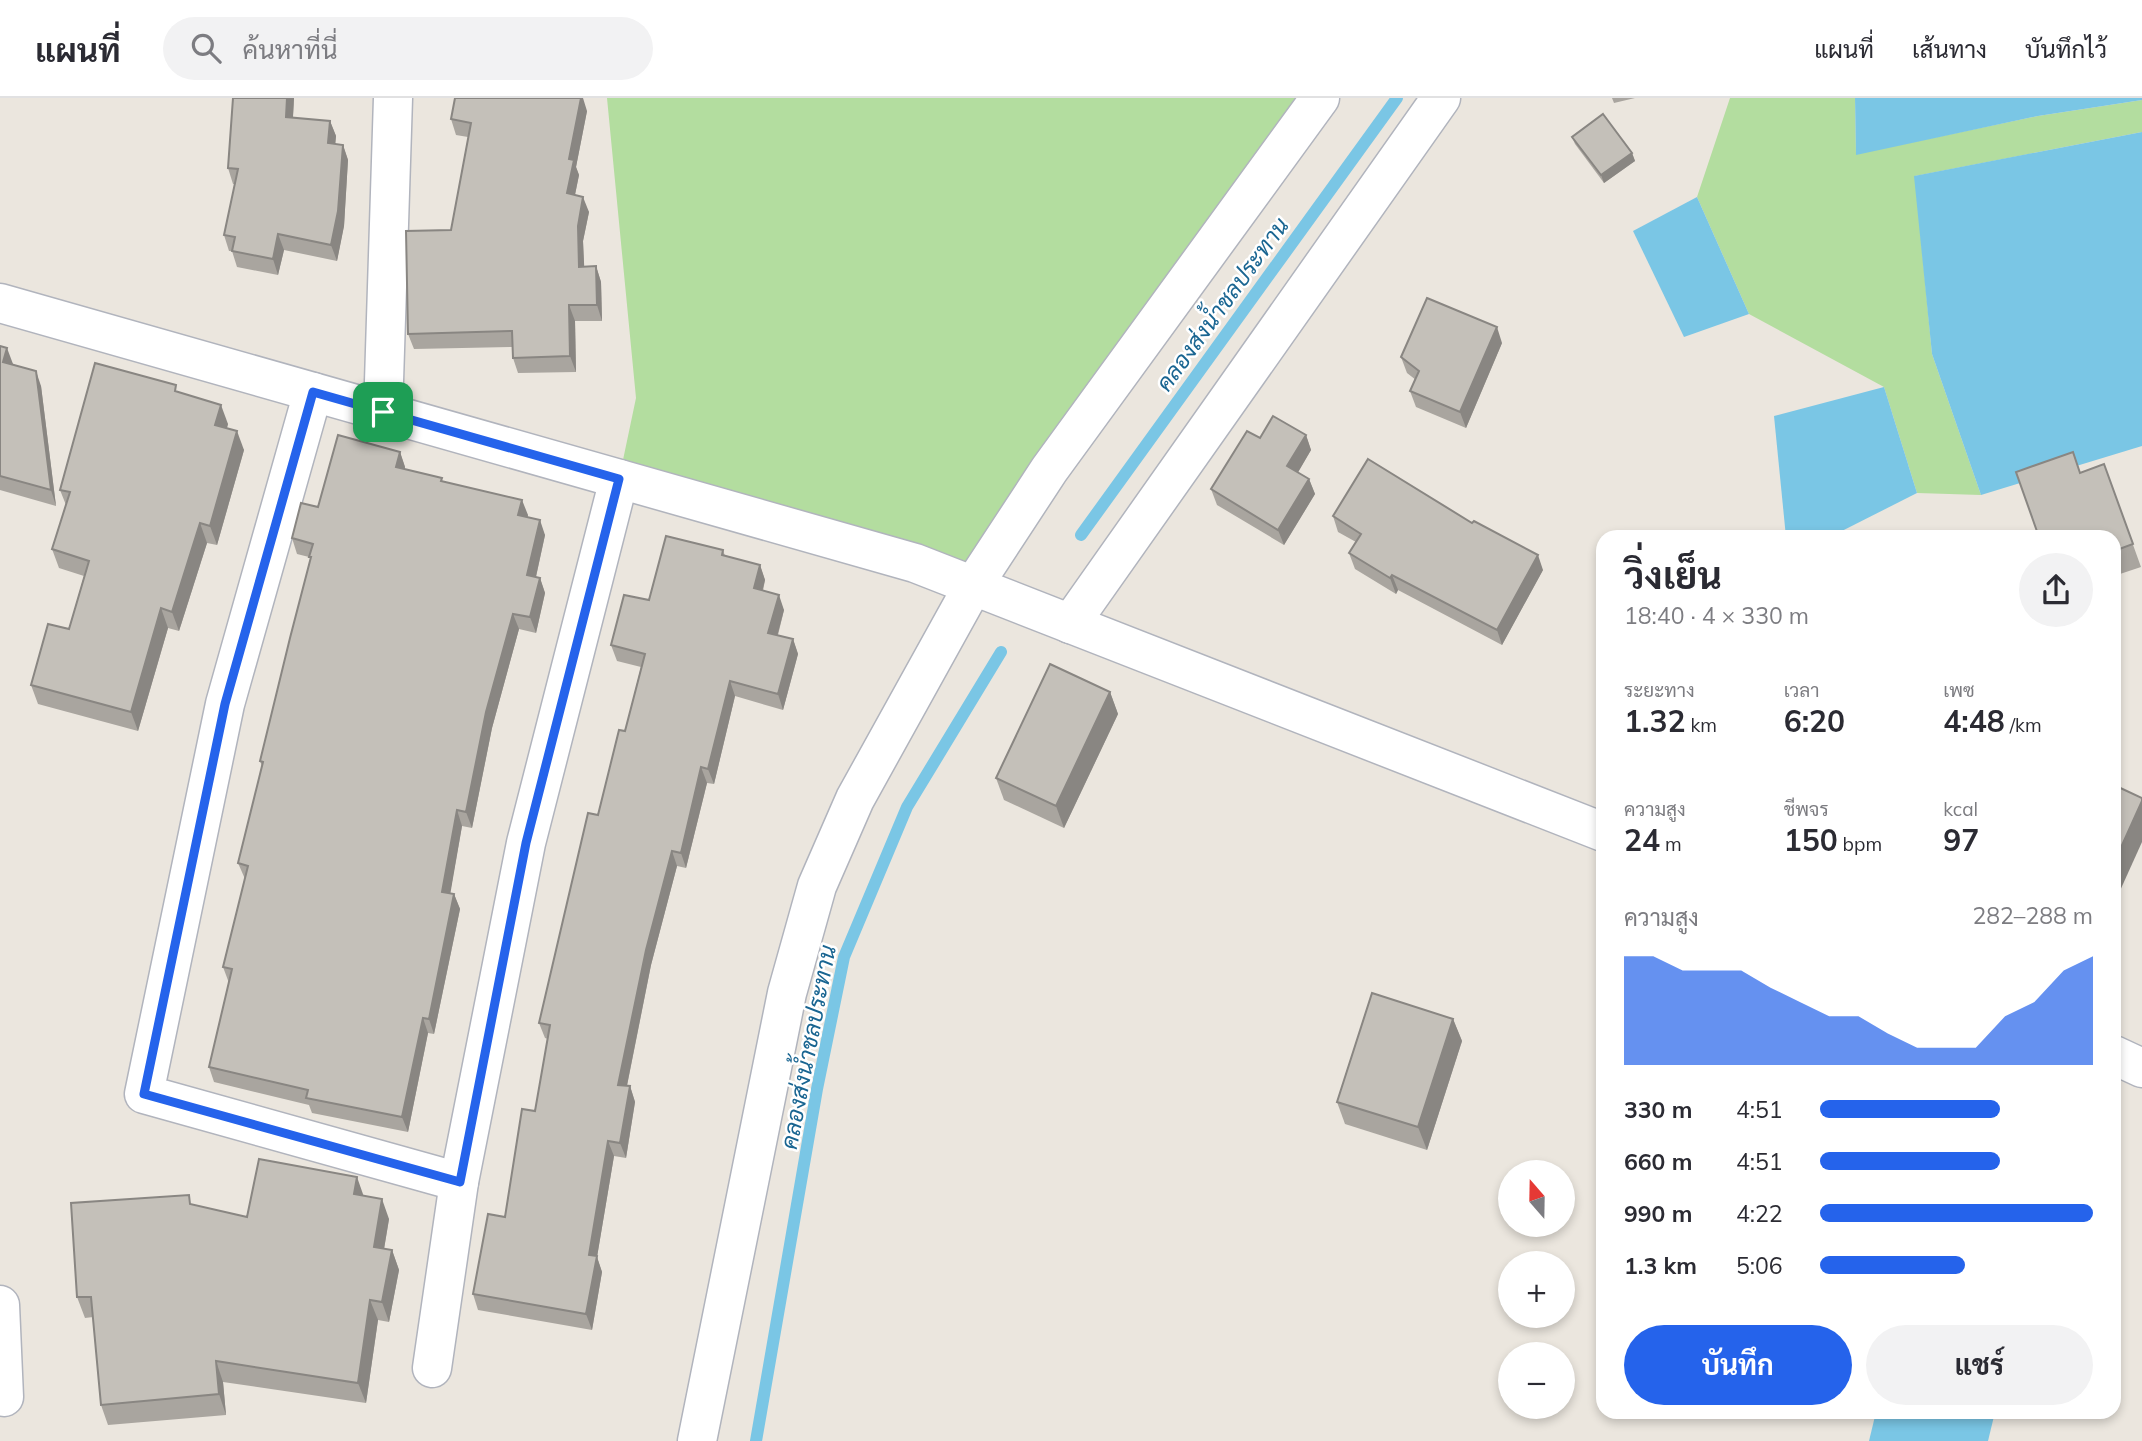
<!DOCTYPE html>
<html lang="th">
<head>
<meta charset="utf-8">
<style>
	:root { --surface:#fff; --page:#f2f2f3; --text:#2b2b33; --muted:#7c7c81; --line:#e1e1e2; --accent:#2563eb }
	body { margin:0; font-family:Mulish,Sarabun,sans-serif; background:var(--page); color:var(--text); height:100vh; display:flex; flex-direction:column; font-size:26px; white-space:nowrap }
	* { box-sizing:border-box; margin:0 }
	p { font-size:23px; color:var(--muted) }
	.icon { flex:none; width:38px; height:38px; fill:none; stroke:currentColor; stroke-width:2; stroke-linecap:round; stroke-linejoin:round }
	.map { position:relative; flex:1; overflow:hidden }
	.details { position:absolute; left:1596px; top:432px; width:525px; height:889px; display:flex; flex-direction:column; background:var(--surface); border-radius:21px; box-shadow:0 4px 10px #0003 }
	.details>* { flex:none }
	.needle { width:46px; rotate:340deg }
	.controls { position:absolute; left:1498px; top:1062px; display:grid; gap:14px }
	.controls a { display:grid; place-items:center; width:77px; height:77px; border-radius:50%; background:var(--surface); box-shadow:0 4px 10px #0003; font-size:35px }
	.pin { position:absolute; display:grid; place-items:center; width:60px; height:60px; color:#fff; margin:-30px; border-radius:14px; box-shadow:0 4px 10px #0006 }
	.round { display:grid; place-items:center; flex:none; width:74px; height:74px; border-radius:37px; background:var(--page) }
	.headline { display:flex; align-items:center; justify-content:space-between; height:119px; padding:0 28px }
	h1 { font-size:38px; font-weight:700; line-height:52px }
	.stats { display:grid; grid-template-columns:repeat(3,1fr); gap:10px; height:119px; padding:7px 28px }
	.stats div { display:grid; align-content:center }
	.stats b { font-size:30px; font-weight:700 }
	.stats small { font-size:19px; font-weight:400 }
	.stats p { font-size:19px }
	.chart { height:196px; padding:14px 28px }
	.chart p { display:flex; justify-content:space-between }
	.chart svg { width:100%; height:126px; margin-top:7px; fill:var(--accent); opacity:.7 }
	.action { display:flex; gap:14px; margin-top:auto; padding:14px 28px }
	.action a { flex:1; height:80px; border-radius:42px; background:var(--accent); color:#fff; font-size:28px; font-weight:700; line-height:80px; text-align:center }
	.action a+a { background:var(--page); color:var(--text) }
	ul { padding:0 28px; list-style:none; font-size:23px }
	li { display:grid; grid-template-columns:112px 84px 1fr; align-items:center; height:52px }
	li i { height:18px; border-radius:9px; background:var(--accent) }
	header { display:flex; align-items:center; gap:42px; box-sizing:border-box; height:98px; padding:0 35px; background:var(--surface); border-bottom:2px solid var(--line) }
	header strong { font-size:33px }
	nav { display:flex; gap:38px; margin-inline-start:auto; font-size:24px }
	.search { width:490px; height:63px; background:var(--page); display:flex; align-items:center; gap:18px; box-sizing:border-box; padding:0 24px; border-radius:38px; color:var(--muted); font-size:26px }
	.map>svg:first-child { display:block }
	.green { fill:#b3dd9f }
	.water { fill:#7ac6e5 }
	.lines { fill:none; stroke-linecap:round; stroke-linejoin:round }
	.stream { stroke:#7ac6e5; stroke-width:12 }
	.minor-casing { stroke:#b1b4bd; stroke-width:41 }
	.minor { stroke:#fff; stroke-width:38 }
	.wall { fill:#a9a59f }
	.shaded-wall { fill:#898682 }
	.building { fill:#c4c0b9; stroke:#898682; stroke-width:2 }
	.route-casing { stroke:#fff; stroke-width:14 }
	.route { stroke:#2563eb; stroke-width:9 }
	.labels { text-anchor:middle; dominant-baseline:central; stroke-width:5; stroke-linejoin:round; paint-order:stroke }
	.water-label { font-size:23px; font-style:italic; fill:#196591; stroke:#fff }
</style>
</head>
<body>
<header>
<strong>แผนที่</strong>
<div class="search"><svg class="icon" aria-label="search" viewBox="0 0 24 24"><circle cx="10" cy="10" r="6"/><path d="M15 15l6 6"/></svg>ค้นหาที่นี่</div>
<nav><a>แผนที่</a><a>เส้นทาง</a><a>บันทึกไว้</a></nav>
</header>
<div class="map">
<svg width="2142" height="1343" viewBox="0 0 2142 1343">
	<rect width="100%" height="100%" fill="#ebe6de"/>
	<!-- green -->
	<g class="green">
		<path d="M607,0H1318L973,488L619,381L636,300Z"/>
		<path d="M1730,0H1855L1856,56L2038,18L2142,2V34L1915,78L1932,256L1981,397L1917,395L1884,289L1749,216L1697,99Z"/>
	</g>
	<!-- water -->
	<g class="water">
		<path d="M1855,0H2142V2L2038,18L1856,57Z"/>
		<path d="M2142,34V348L1981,397L1932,256L1914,78Z"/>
		<path d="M1697,99L1749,216L1684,239L1633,133Z"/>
		<path d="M1884,289L1917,395L1830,439H1786L1774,318Z"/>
		<path d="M1876,1314H1995L1988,1343H1869Z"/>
	</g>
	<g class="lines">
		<!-- stream -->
		<g class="stream">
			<path d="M1081,437L1397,0"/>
			<path d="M756,1343L817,991L844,859L907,709L1001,554"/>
		</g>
		<!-- minor casing -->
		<g class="minor-casing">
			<g id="minor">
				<path d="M0,205L915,465L1603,734"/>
				<path d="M313,294L225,606L144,996L459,1084"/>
				<path d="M383,315L393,0"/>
				<path d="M1070,526L1441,0"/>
				<path d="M2114,957L2142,970"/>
				<path d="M0,1207L4,1299"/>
				<path d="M432,1270L459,1084L526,745L619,381"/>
				<path d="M697,1343L787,895L817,788L855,701L973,488L1049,372L1320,0"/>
			</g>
		</g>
		<!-- minor -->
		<use href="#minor" class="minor"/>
	</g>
	<!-- wall -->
	<g class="wall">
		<path d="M233,0H294L293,20L330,23L336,38L335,46L343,47L348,62L344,128L337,163L284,152L278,177L237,169L232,153H229L224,137L235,86H233L228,70Z"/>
		<path d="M1612,0H1635L1614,5Z"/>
		<path d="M587,13L576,69L579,77L575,97L589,114L583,143L584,169L596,168L601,184L602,223H575L576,274L518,275L513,260L512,249L414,251L408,236L451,132L468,39L456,37L451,21Z"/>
		<path d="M1572,39L1632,55L1635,63L1604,85L1575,46Z"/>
		<path d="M1502,245L1466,330L1416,309L1410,293L1416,282L1407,275L1401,259Z"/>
		<path d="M0,248L13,266L41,288L56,408L0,392Z"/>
		<path d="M179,294L228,326L227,330L244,352L217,447L207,445L179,533L168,530L138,633L38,606L31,587L69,531L84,478L59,470L52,451L66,407L60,392Z"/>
		<path d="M1306,337L1311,352L1298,374L1309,381L1315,396L1284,447L1217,407L1211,391L1260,340Z"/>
		<path d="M400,354L405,369V371L443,384L528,417L527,419L545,437L536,479L540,480L545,495L536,535L519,531L492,630L472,730L462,728L450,795L454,796L460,811L434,936L428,935L408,1034L312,1015L309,1007L214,984L209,969L229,885L223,869L245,781L238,765L262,668L260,663L311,462L309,459L297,456L292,440L318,409Z"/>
		<path d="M2104,366L2141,469L2114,478V439Z"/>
		<path d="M1333,418L1543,472L1502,547L1398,492L1396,496L1355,471L1349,455L1356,444L1338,434Z"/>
		<path d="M723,452L725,458L760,467L765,482L763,493L784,512L778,537L793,541L798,556L783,612L735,598L714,686L707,685L686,770L677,768L651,867L627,988H630L635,1004L626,1060L614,1058L597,1159L602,1174L592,1232L478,1212L473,1196L505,1119L535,1013L548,941L545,940L539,925L598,717L625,633L641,569L617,563L611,547L649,502Z"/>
		<path d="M1110,594L1118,616L1064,730L1004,702L996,680Z"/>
		<path d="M1453,921L1462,943L1427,1052L1345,1026L1337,1004Z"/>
		<path d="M364,1098L389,1121L384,1151L392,1152L399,1172L389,1224L378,1222L366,1305L223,1284L226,1317L108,1327L101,1307L93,1219L85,1220L77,1199L193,1107L247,1119Z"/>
	</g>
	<!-- shaded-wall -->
	<g class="shaded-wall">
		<path d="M287,0H294L292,35L286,19Z"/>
		<path d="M581,0H583L587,13L576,69L579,77L572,111L567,95L569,61Z"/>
		<path d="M330,23L336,38L334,61L328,45Z"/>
		<path d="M343,47L348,62L344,128L337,163L331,147Z"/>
		<path d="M1632,55L1635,63L1604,85L1601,77Z"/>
		<path d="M583,99L589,114L583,143L585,185L579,169L578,128Z"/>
		<path d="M278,136L284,152L278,177L273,161Z"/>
		<path d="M596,168L601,184L602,223L597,207Z"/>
		<path d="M569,207L575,223L576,274L570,258Z"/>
		<path d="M1497,229L1502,245L1466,330L1460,314Z"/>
		<path d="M7,250L13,266L3,264Z"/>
		<path d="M36,273L41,288L56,408L51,392Z"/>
		<path d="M221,307L228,326L222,346L215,327Z"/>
		<path d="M237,333L244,352L217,447L210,428Z"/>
		<path d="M1306,337L1311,352L1293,383L1287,368Z"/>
		<path d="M400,354L405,369L401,384L396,369Z"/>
		<path d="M1309,381L1315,396L1284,447L1278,432Z"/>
		<path d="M522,402L528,417L524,432L518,417Z"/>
		<path d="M540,422L545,437L533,492L527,477Z"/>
		<path d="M200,425L207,445L179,533L172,514Z"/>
		<path d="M1538,457L1543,472L1502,547L1497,532Z"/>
		<path d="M760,467L765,482L759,506L754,490Z"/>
		<path d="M1392,477L1398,492L1396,496L1390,480Z"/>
		<path d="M540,480L545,495L536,535L530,519Z"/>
		<path d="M779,497L784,512L774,550L768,535Z"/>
		<path d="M161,510L168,530L138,633L131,614Z"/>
		<path d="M513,516L519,531L492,630L472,730L466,714L486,614Z"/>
		<path d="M793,541L798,556L783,612L778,596Z"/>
		<path d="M730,583L735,598L714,686L708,671Z"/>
		<path d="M1110,594L1118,616L1064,730L1056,708Z"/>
		<path d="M701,669L707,685L686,770L681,755Z"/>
		<path d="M2142,703V744L2114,806V765Z"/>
		<path d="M457,712L462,728L448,809L442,794Z"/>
		<path d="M672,753L677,768L651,867L624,1002L618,987L646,852Z"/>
		<path d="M454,796L460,811L434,936L429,921Z"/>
		<path d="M423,920L428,935L408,1034L402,1019Z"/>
		<path d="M1453,921L1462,943L1427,1052L1418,1029Z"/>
		<path d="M630,988L635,1004L626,1060L620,1045Z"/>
		<path d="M608,1043L614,1058L597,1159L602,1174L592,1232L586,1216L589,1157Z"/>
		<path d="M357,1079L364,1099L354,1096Z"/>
		<path d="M382,1101L389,1121L381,1169L374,1149Z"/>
		<path d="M392,1152L399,1172L389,1224L382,1204Z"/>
		<path d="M370,1202L378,1222L366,1305L358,1285Z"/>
		<path d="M216,1263L223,1284L226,1317L219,1296Z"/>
	</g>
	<!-- building -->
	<g class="building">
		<path d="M233,0H287L286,19L330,23L328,45L343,47L338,113L331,147L278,136L273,161L232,153L235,139L224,137L238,71L228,70Z"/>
		<path d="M455,0H581L569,61L574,62L567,95L583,99L578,128L579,169L596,168L597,207H569L570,258L513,260L512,233L408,236L406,133L451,132L471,25L451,21Z"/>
		<path d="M1603,16L1632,55L1601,77L1572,39Z"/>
		<path d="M1427,200L1497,229L1460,314L1410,293L1419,273L1401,259Z"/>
		<path d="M0,248L7,250L3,264L36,273L51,392L0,378Z"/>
		<path d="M95,265L176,287L175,293L221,307L215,327L237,333L210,428L200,425L172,514L161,510L131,614L31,587L48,526L69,531L89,463L52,451L70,394L60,392Z"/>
		<path d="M1273,318L1306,337L1287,368L1309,381L1278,432L1211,391L1247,333L1260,340Z"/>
		<path d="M338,337L400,354L396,369L442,380L441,383L522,402L518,417L540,422L527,477L540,480L530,519L513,516L486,614L466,714L457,712L442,794L454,796L429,921L423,920L402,1019L306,1000L308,992L209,969L232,871L223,869L248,768L238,765L263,664L260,663L290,540L311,459H309L313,446L292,440L301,405L318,409Z"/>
		<path d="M2073,354L2080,375L2104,366L2133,446L2114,453V439H2039L2016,374Z"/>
		<path d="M1368,361L1472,425L1474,423L1538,457L1497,532L1392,477L1390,480L1349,455L1361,436L1333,418Z"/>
		<path d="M666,438L723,452L722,457L760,467L754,490L779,497L768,535L793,541L778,596L730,583L708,671L701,669L681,755L672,753L646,852L618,987L630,988L620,1045L608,1043L589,1157L597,1158L586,1216L473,1196L488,1116L505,1119L522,1011L535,1013L550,927L539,925L588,715L598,717L619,632L625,633L645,556L611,547L624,497L649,502Z"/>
		<path d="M1050,566L1110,594L1056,708L996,680Z"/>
		<path d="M2114,687L2142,700V703L2114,765Z"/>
		<path d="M1372,895L1453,921L1418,1029L1337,1004Z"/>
		<path d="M259,1061L357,1079L354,1096L382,1101L374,1149L392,1152L382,1204L370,1202L358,1285L216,1263L219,1296L101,1307L91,1199H77L71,1105L189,1097L190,1106L247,1119Z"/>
	</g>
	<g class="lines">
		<!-- route casing -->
		<g class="route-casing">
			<path id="route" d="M313,294L619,381L526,745L460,1084L144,996L225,606Z"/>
		</g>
		<!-- route -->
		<use href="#route" class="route"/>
	</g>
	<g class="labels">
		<!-- water labels -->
		<g class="water-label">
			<text transform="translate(1222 206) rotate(-54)">คลองส่งน้ำชลประทาน</text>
			<text transform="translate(808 949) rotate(-79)">คลองส่งน้ำชลประทาน</text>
		</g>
	</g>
</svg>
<div class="controls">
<a><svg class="needle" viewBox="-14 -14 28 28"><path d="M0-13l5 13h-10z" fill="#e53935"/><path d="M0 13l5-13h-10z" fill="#7c7c81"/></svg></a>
<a>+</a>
<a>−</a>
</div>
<div class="pin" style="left:383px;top:314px;background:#1e9e55"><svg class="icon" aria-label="arrive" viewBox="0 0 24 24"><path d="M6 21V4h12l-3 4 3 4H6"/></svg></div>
<section class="details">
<div class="headline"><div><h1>วิ่งเย็น</h1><p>18:40 · 4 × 330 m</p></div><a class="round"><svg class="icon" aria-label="share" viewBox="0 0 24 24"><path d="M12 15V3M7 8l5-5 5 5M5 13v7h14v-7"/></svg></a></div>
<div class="stats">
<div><p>ระยะทาง</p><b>1.32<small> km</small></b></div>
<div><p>เวลา</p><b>6:20</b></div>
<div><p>เพซ</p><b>4:48<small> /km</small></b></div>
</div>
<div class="stats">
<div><p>ความสูง</p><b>24<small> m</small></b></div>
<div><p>ชีพจร</p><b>150<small> bpm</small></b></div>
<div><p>kcal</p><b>97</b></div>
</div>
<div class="chart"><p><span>ความสูง</span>282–288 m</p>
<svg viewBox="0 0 160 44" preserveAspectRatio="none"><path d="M0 44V6L10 6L20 11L30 11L40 11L50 17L60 22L70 27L80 27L90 33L100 38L110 38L120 38L130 27L140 22L150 11L160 6V44z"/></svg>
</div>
<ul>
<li><b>330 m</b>4:51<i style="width:66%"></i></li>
<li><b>660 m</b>4:51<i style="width:66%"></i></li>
<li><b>990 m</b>4:22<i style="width:100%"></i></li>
<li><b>1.3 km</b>5:06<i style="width:53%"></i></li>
</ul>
<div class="action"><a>บันทึก</a><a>แชร์</a></div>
</section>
</div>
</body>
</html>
